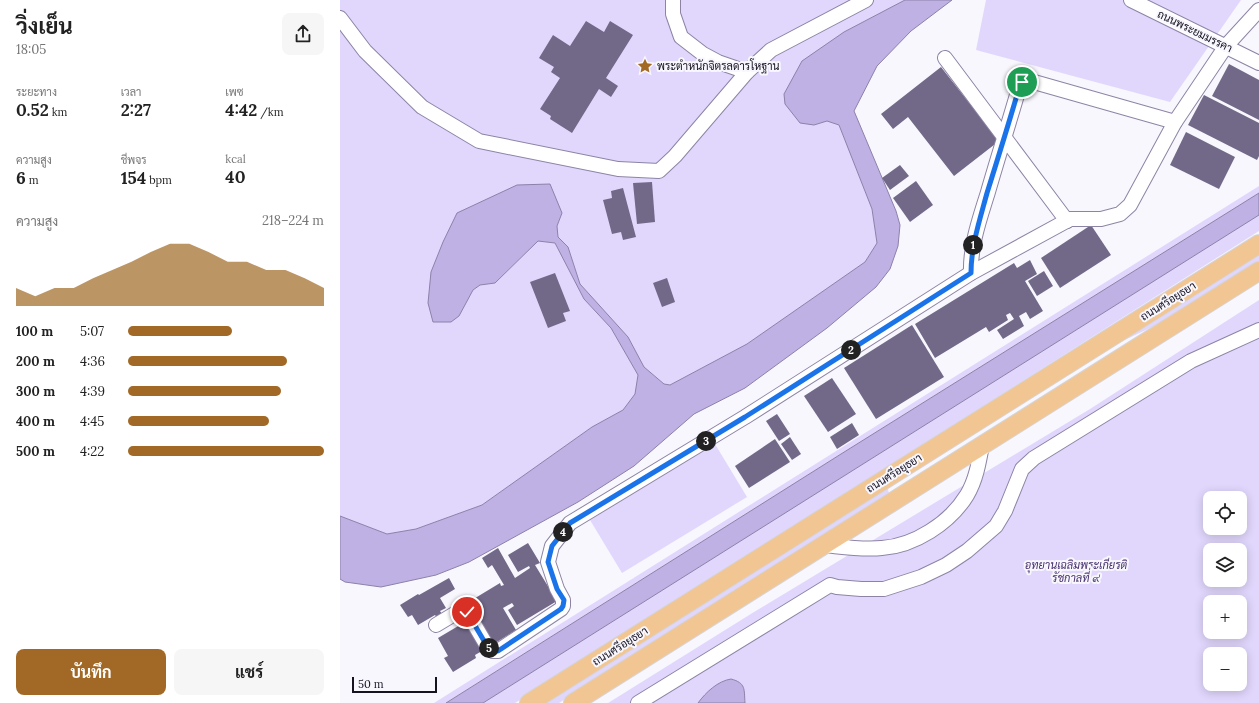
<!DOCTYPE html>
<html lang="th">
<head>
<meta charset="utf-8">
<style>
	:root { --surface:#fff; --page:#f6f6f6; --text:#222; --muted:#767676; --accent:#a16925 }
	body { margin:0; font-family:Lora,Sarabun,serif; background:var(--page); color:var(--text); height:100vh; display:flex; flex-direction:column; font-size:15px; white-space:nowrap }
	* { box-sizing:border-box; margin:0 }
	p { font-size:13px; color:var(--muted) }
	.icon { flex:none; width:22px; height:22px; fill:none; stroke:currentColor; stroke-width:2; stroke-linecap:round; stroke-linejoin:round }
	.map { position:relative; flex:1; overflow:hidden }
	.drawer { display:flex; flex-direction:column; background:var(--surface); width:340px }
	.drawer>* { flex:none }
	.fabs { position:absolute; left:863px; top:491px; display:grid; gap:8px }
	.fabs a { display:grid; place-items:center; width:44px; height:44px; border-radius:8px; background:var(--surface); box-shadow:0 2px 10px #0003; font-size:20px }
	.scale { position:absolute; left:12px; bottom:10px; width:85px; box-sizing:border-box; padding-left:4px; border:2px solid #16121f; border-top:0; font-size:11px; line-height:14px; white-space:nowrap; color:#16121f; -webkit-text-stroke:3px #f8f7fe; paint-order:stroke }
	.pin { position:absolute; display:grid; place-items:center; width:34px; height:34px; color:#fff; margin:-17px; border:2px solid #fff; border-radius:50%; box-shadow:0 1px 4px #0007 }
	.km { position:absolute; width:20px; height:20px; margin:-10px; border-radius:50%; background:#222; color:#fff; font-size:11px; line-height:20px; text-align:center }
	.round { display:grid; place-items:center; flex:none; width:42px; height:42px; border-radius:8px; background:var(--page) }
	.overview { display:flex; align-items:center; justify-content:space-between; height:68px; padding:0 16px }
	h1 { font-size:22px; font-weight:700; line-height:30px }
	.figures { display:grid; grid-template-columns:repeat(3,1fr); gap:6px; height:68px; padding:4px 16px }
	.figures div { display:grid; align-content:center }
	.figures b { font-size:17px; font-weight:700 }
	.figures small { font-size:11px; font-weight:400 }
	.figures p { font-size:11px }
	.chart { height:112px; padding:8px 16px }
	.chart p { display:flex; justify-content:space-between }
	.chart svg { width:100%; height:72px; margin-top:4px; fill:var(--accent); opacity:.7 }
	.action { display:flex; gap:8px; margin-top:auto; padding:8px 16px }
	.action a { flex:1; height:46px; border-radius:8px; background:var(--accent); color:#fff; font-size:16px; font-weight:700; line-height:46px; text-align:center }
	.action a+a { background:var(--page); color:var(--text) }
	ul { padding:0 16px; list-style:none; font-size:13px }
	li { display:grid; grid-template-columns:64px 48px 1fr; align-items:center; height:30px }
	li i { height:10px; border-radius:5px; background:var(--accent) }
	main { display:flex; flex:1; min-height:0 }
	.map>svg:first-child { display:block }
	.green { fill:#e1d7fd; fill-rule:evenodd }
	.water { fill:#bfb1e4; stroke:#8c81a9 }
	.building { fill:#726989 }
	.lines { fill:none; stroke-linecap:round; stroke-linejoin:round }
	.minor-casing { stroke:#8d84a5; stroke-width:16 }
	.major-casing { stroke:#d5d4d7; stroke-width:20 }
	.minor { stroke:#fff; stroke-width:14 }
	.major { stroke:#f2c693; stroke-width:18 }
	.route-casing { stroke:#fff; stroke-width:8 }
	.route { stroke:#1a73e8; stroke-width:5 }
	.labels { text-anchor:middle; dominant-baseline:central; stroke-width:4; stroke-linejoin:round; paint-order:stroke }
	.street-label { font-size:11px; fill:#16121f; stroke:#f8f7fe }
	.poi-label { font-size:11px; fill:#16121f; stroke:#f8f7fe; text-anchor:start }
	.park-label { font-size:11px; font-style:italic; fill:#452f6d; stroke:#f8f7fe }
</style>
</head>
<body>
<main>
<section class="drawer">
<div class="overview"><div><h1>วิ่งเย็น</h1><p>18:05</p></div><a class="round"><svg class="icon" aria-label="share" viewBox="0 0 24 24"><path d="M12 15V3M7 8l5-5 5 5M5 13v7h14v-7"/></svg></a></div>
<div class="figures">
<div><p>ระยะทาง</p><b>0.52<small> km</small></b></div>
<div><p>เวลา</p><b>2:27</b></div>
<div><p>เพซ</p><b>4:42<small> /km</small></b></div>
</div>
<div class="figures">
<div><p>ความสูง</p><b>6<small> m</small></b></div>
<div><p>ชีพจร</p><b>154<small> bpm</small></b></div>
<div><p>kcal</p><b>40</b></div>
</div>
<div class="chart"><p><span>ความสูง</span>218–224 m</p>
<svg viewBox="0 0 160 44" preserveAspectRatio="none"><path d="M0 44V33L10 38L20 33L30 33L40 27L50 22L60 17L70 11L80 6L90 6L100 11L110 17L120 17L130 22L140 22L150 27L160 33V44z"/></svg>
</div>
<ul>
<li><b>100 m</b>5:07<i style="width:53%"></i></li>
<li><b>200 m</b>4:36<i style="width:81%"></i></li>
<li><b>300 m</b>4:39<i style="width:78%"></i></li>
<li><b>400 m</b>4:45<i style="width:72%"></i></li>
<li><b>500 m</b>4:22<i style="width:100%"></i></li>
</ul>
<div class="action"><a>บันทึก</a><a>แชร์</a></div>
</section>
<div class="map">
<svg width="919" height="703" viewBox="0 0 919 703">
	<rect width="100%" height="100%" fill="#f8f7fe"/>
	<!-- green -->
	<g class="green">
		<path d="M0,0H565L504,32L474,125L487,121L499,125L532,209L537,243L525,262L407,344L330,385L324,384L304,367L288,337L240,284L228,247L218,237L217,226L222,213L177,185L119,316L133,290L140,285L155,283L198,241L215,243L244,299L271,328L298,375L295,394L283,410L252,427L142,505L76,529L47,534L0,516Z"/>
		<path d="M646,0H901L830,102L636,50Z"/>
		<path d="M919,186V193L501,454L106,703H94Z"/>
		<path d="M919,215V231L175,703H143Z"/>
		<path d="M919,250V261L823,322L776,344Z"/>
		<path d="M919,300V703H268L414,612L750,409ZM870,498H900V528H870ZM870,550H900V580H870ZM870,602H900V632H870ZM870,654H900V684H870Z"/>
		<path d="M375,444L407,497L282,573L250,520Z"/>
		<path d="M543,488L548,489L549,494L219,703H201Z"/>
	</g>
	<!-- water -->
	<g class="water">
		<path d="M565,0H612L571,31L537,66L514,111L556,211L560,225L558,246L550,269L536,287L487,328L405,388L354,414L294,466L238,502L129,562L96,575L41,587L5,582L0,579V516L47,534L76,529L142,505L252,427L283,410L295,394L298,375L271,328L244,299L215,243L198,241L155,283L140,285L133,290L119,316L111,322H93L88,303L91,272L103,242L117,213L177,185L210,184L222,213L217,226L218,237L228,247L240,284L288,337L304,367L324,384L330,385L407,344L525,262L537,243L532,209L499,125L487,121L474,125L460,123L445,104L444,94L462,61L504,32Z"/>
		<path d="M919,193V215L143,703H106L501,454Z"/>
		<path d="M391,679C406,683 404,689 405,703H358C366,692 378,681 391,679Z"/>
	</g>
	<!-- building -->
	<g class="building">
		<path d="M246,21L264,32L270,21L293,35L266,78L278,86L271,97L259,89L232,133L210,119L211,116L200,109L220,78L211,72L214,67L199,58L213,35L230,46Z"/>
		<path d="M889,64L919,80V120L872,96Z"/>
		<path d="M601,67L659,141L614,176L568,117L553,129L541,114Z"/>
		<path d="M864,95L919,123V156L917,160L848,125Z"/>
		<path d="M846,132L895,157L879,189L830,165Z"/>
		<path d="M560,165L569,176L550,190L542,178Z"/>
		<path d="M576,181L593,205L570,222L553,198Z"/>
		<path d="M312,182L315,222L297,224L293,183Z"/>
		<path d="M283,188L296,237L283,240L281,232L272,234L263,200L272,198L271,191Z"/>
		<path d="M751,225L771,255L720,288L701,258Z"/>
		<path d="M690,260L697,274L685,281L703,311L690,319L686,312L679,316L684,326L663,339L657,330L674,319L670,313L666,315L668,320L649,332L646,327L595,358L575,324L674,263L677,268Z"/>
		<path d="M704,271L713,286L697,296L688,281Z"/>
		<path d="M215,273L230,311L223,313L226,321L208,328L190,282Z"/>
		<path d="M327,278L335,302L322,307L313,283Z"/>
		<path d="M572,325L604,377L536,419L504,368Z"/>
		<path d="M492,378L516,414L488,432L464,396Z"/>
		<path d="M437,414L450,434L439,441L426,421Z"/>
		<path d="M512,423L519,435L497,449L490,437Z"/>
		<path d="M450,437L461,454L452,460L441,444Z"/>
		<path d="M435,439L450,462L409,488L395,466Z"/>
		<path d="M188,543L200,563L195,565L217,601L177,625L168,610L174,606L172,603L163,608L176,630L152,645L127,603L160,583L161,586L164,585L152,565L148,568L142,558L158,548L175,578L190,568L189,566L178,572L168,555Z"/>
		<path d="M109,578L115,589L100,598L106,608L100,611L103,616L98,619L95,615L78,625L72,615L68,617L60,605L78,594L79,595Z"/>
		<path d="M125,622L142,651L135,655L136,658L113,672L104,658L108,656L98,638Z"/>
	</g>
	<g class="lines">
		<!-- minor casing -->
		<g class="minor-casing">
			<g id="minor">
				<path d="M333,0V14L341,37L363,54L378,62L407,72"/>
				<path d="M791,0L919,63"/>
				<path d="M0,18L25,51L82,107L139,141L278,169L319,171L335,156L407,72L431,50L526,0"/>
				<path d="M605,58L727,221"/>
				<path d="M631,273C630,245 640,218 648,192C658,157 669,123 679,88L683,82H694L835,122"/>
				<path d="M484,545C504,547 522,550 542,548C574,546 610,523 627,495C636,480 639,462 642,445"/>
				<path d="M96,625L121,610L127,612L147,646L153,651H158L221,609L223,606V600L217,589L208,562L212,546L230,523L405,417L631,273L730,219H761L780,214L790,205L835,122L886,46L919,10"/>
				<path d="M298,703L490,585L497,587L521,589H544L581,577L606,565L627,551L656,526L665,511L682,469L694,458L851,361L919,330"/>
			</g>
		</g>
		<!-- major casing -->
		<g class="major-casing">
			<g id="major">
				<path d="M189,703L919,244"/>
				<path d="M233,703L919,271"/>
			</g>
		</g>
		<!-- minor -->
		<use href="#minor" class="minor"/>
		<!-- major -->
		<use href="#major" class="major"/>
	</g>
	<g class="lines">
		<!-- route casing -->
		<g class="route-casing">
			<path id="route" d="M127,612L147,646L153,651H158L221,609L223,606L224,600L217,589L208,562L212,546L230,523L405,417L631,273C631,246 640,219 647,193C658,158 669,123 679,88L682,82"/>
		</g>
		<!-- route -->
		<use href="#route" class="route"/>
	</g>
	<!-- icons -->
	<defs>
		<g id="sight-bare" transform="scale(1.2)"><path d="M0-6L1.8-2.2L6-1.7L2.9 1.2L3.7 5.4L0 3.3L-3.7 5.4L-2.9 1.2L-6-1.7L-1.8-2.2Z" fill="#a16925" stroke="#f8f7fe" stroke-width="2.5" paint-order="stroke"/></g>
	</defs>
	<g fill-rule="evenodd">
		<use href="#sight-bare" x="305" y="66"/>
	</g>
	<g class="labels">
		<!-- street labels -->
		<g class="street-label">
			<text transform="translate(855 31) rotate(26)">ถนนพระยมมรรคา</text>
			<text transform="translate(828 301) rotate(-32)">ถนนศรีอยุธยา</text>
			<text transform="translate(554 473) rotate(-32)">ถนนศรีอยุธยา</text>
			<text transform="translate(280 646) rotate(-32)">ถนนศรีอยุธยา</text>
		</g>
		<!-- poi labels -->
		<g class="poi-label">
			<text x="317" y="66">พระตำหนักจิตรลดารโหฐาน</text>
		</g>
		<!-- park labels -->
		<g class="park-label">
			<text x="736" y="565">อุทยานเฉลิมพระเกียรติ<tspan x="736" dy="13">รัชกาลที่ ๙</tspan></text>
		</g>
	</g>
</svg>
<div class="fabs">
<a><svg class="icon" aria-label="locate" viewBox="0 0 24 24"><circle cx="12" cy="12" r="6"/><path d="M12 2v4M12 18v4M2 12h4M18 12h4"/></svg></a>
<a><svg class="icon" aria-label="layers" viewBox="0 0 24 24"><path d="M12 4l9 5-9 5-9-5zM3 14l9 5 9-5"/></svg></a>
<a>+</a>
<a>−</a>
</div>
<div class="scale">50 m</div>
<div class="pin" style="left:682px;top:82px;background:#1e9e55"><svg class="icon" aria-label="arrive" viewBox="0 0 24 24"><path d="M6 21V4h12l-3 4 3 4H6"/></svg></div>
<div class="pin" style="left:127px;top:612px;background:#d93025"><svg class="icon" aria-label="check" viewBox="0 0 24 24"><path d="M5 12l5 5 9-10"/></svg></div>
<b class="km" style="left:633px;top:245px">1</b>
<b class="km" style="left:511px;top:350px">2</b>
<b class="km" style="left:366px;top:441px">3</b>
<b class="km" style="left:223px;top:532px">4</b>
<b class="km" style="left:149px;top:648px">5</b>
</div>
</main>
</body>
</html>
